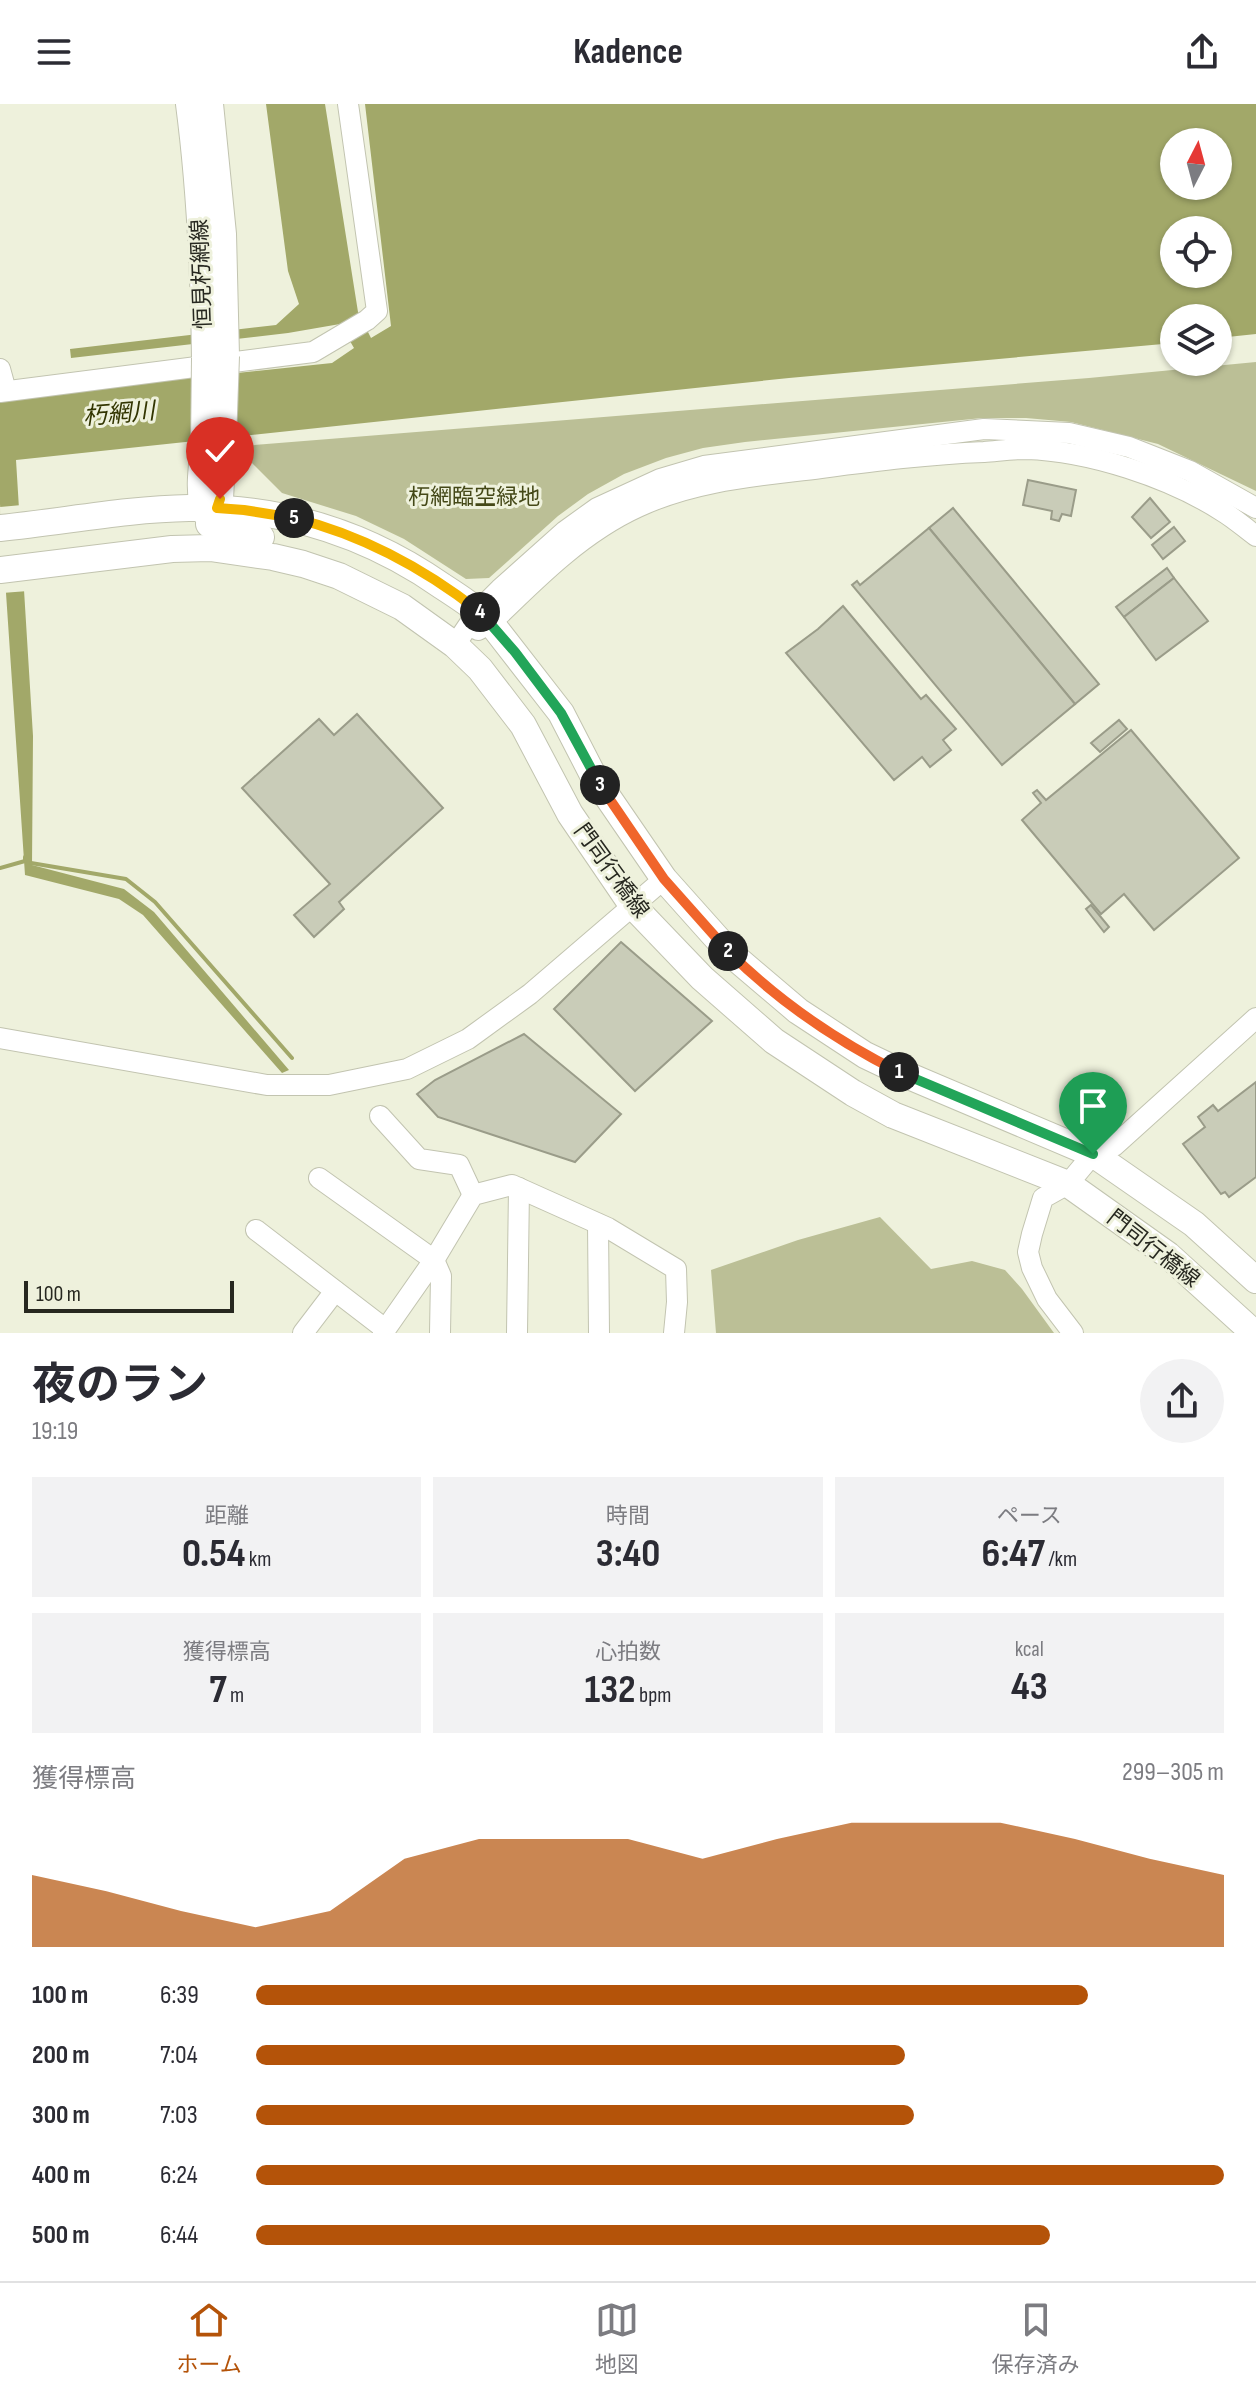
<!DOCTYPE html>
<html lang="ja">
<head>
<meta charset="utf-8">
<style>
	:root { --surface:#fff; --page:#f2f2f3; --text:#2b2b33; --muted:#7c7c81; --line:#e1e1e2; --accent:#b45309 }
	body { margin:0; font-family:"Sofia Sans Condensed","Noto Sans JP",sans-serif; background:var(--page); color:var(--text); height:100vh; display:flex; flex-direction:column; font-size:30px; white-space:nowrap }
	* { box-sizing:border-box; margin:0 }
	p { font-size:26px; color:var(--muted) }
	.icon { flex:none; width:44px; height:44px; fill:none; stroke:currentColor; stroke-width:2; stroke-linecap:round; stroke-linejoin:round }
	.map { position:relative; height:1229px; overflow:hidden }
	.details { display:flex; flex-direction:column; background:var(--surface); flex:1 }
	.details>* { flex:none }
	.needle { width:52px; rotate:6deg }
	.tools { position:absolute; left:1160px; top:24px; display:grid; gap:16px }
	.tools a { display:grid; place-items:center; width:72px; height:72px; border-radius:50%; background:var(--surface); box-shadow:0 2px 6px #0004; font-size:40px }
	.scale { position:absolute; left:24px; bottom:20px; width:210px; box-sizing:border-box; padding-left:8px; border:4px solid #272820; border-top:0; font-size:22px; line-height:28px; white-space:nowrap; color:#272820; -webkit-text-stroke:6px #eef1dc; paint-order:stroke }
	.pin { position:absolute; display:grid; place-items:center; width:68px; height:68px; color:#fff; margin:-82px -34px; border-radius:50% 50% 50% 0; rotate:-45deg; box-shadow:0 0 8px #0007 }
	.pin .icon { rotate:45deg }
	.km { position:absolute; width:40px; height:40px; margin:-20px; border-radius:50%; background:#222; color:#fff; font-size:22px; line-height:40px; text-align:center }
	.round { display:grid; place-items:center; flex:none; width:84px; height:84px; border-radius:42px; background:var(--page) }
	.summary { display:flex; align-items:center; justify-content:space-between; height:136px; padding:0 32px }
	h1 { font-size:44px; font-weight:700; line-height:60px }
	.stats { display:grid; grid-template-columns:repeat(3,1fr); gap:12px; height:136px; padding:8px 32px }
	.stats div { display:grid; align-content:center; border-radius:0px; background:var(--page); text-align:center }
	.stats b { font-size:40px; font-weight:700 }
	.stats small { font-size:22px; font-weight:400 }
	.stats p { font-size:22px }
	.chart { height:224px; padding:16px 32px }
	.chart p { display:flex; justify-content:space-between }
	.chart svg { width:100%; height:144px; margin-top:8px; fill:var(--accent); opacity:.7 }
	ul { padding:0 32px; list-style:none; font-size:26px }
	li { display:grid; grid-template-columns:128px 96px 1fr; align-items:center; height:60px }
	li i { height:20px; border-radius:10px; background:var(--accent) }
	header { display:flex; justify-content:space-between; align-items:center; height:104px; padding:0 32px; background:var(--surface); font-size:36px; font-weight:700 }
	.tab-bar { display:flex; justify-content:space-around; align-items:center; height:112px; border-top:2px solid var(--line); background:var(--surface); font-size:22px; color:var(--muted) }
	.tab-bar a { display:grid; justify-items:center; gap:4px }
	.tab-bar .selected { color:var(--accent) }
	.map>svg:first-child { display:block }
	.green { fill:#bbbf96 }
	.water { fill:#a2a869; fill-rule:evenodd }
	.pier { fill:#eef1dc }
	.lines { fill:none; stroke-linecap:round; stroke-linejoin:round }
	.stream { stroke:#a2a869; stroke-width:4 }
	.building { fill:#c9ccb8; stroke:#9a9c89; stroke-width:2 }
	.minor-casing { stroke:#c2c4b0; stroke-width:22 }
	.major-casing { stroke:#c2c4b0; stroke-width:28 }
	.minor { stroke:#fff; stroke-width:20 }
	.major { stroke:#fff; stroke-width:26 }
	.major-bridge-casing { stroke:#c2c4b0; stroke-width:28; stroke-linecap:butt }
	.major-bridge { stroke:#fff; stroke-width:26 }
	.split-1-casing { stroke:#fff; stroke-width:16 }
	.split-2-casing { stroke:#fff; stroke-width:16 }
	.split-3-casing { stroke:#fff; stroke-width:16 }
	.split-4-casing { stroke:#fff; stroke-width:16 }
	.split-5-casing { stroke:#fff; stroke-width:16 }
	.split-6-casing { stroke:#fff; stroke-width:16 }
	.split-1 { stroke:#22a559; stroke-width:10 }
	.split-2 { stroke:#f0652b; stroke-width:10 }
	.split-3 { stroke:#f0652b; stroke-width:10 }
	.split-4 { stroke:#22a559; stroke-width:10 }
	.split-5 { stroke:#f5b400; stroke-width:10 }
	.split-6 { stroke:#f5b400; stroke-width:10 }
	.labels { text-anchor:middle; dominant-baseline:central; stroke-width:6; stroke-linejoin:round; paint-order:stroke }
	.street-label { font-size:22px; fill:#272820; stroke:#eef1dc }
	.park-label { font-size:22px; fill:#444817; stroke:#eef1dc }
	.water-label { font-size:24px; font-style:italic; fill:#323501; stroke:#eef1dc }
</style>
</head>
<body>
<header><svg class="icon" aria-label="menu" viewBox="0 0 24 24"><path d="M4 6h16M4 12h16M4 18h16"/></svg>Kadence<svg class="icon" aria-label="share" viewBox="0 0 24 24"><path d="M12 15V3M7 8l5-5 5 5M5 13v7h14v-7"/></svg></header>
<div class="map">
<svg width="1256" height="1229" viewBox="0 0 1256 1229">
	<rect width="100%" height="100%" fill="#eef1dc"/>
	<!-- green -->
	<g class="green">
		<path d="M1256,258V387L1158,340L1071,318L1026,314H982L745,338L703,344L666,354L624,370L588,390L558,412L489,474L466,475L404,435L356,412L282,389L242,349V342L1089,274Z"/>
		<path d="M880,1113L931,1165L972,1157L1005,1166L1022,1185L1054,1229H716L711,1166L798,1136Z"/>
	</g>
	<!-- water -->
	<path class="water" d="M266,0H325L358,208L371,234L391,222L365,0H1256V230L1218,234V214H1174V239L789,274L16,356L33,632L32,761L124,785L154,808L289,966L282,969L143,811L119,795L25,771L0,400V294L332,259L354,244L340,220L288,229L71,254L70,245L276,221L299,200L288,167ZM1174,38H1218V82H1174ZM1174,126H1218V170H1174Z"/>
	<!-- pier -->
	<path class="pier" d="M22,401L28,487L2,489L0,403Z"/>
	<g class="lines">
		<!-- stream -->
		<g class="stream">
			<path d="M31,759L126,775L155,798L292,954"/>
			<path d="M0,764L25,757V753"/>
		</g>
	</g>
	<!-- building -->
	<g class="building">
		<path d="M1028,376L1076,386L1071,412L1062,410L1059,417L1051,415L1052,407L1023,401Z"/>
		<path d="M1150,394L1170,418L1151,434L1132,413Z"/>
		<path d="M953,404L1099,580L1075,600L929,424Z"/>
		<path d="M1174,423L1185,437L1163,455L1152,441Z"/>
		<path d="M929,424L1075,600L1002,661L852,481L857,477L860,481Z"/>
		<path d="M1167,464L1174,474L1124,513L1116,503Z"/>
		<path d="M1174,474L1208,517L1156,556L1124,513Z"/>
		<path d="M843,502L921,595L926,591L956,625L943,636L951,646L930,663L922,653L894,676L786,549L818,525Z"/>
		<path d="M357,610L443,704L339,798L344,805L314,833L294,811L330,780L242,684L319,615L334,631Z"/>
		<path d="M1119,616L1127,625L1100,648L1091,639Z"/>
		<path d="M1131,626L1239,754L1154,826L1124,790L1101,810L1022,716L1041,699L1033,689L1037,686L1046,696Z"/>
		<path d="M1091,801L1109,823L1104,828L1086,805Z"/>
		<path d="M621,838L712,917L635,987L554,905Z"/>
		<path d="M524,930L621,1010L575,1058L438,1013L417,990L435,976Z"/>
		<path d="M1256,978V1073L1229,1093L1225,1088L1221,1090L1183,1040L1205,1023L1198,1013L1213,1001L1218,1007Z"/>
	</g>
	<g class="lines">
		<!-- minor casing -->
		<g class="minor-casing">
			<g id="minor">
				<path d="M0,265L6,287"/>
				<path d="M0,288L313,248L367,216L377,207L348,0"/>
				<path d="M478,526L491,519C535,476 581,429 638,403C695,376 758,372 821,364C875,357 929,350 984,348C998,347 1012,345 1026,345C1089,347 1169,373 1222,407C1234,414 1245,424 1256,432"/>
				<path d="M455,541L478,507L500,485L565,427L597,404L660,375L704,362L984,325L1069,329L1129,343L1190,367L1256,404"/>
				<path d="M0,934L267,981H329L407,965L468,935L530,890L664,775"/>
				<path d="M380,1012L419,1055L459,1061L473,1091"/>
				<path d="M319,1074L434,1156L441,1172L440,1229"/>
				<path d="M598,1120L599,1229"/>
				<path d="M256,1126L385,1225"/>
				<path d="M303,1229L335,1187"/>
				<path d="M383,1229L434,1156L473,1091L512,1081L608,1124L676,1165L677,1198L674,1229"/>
				<path d="M517,1229L519,1084"/>
				<path d="M1073,1229L1047,1195L1032,1164L1028,1148L1032,1130L1043,1094L1068,1080L1093,1050L1114,1042L1256,914"/>
			</g>
		</g>
		<!-- major casing -->
		<g class="major-casing">
			<g id="major">
				<path d="M189,0C200,84 204,169 205,254"/>
				<path d="M210,0L223,130L226,252"/>
				<path d="M204,340C202,371 190,417 230,428C240,431 251,432 261,433"/>
				<path d="M209,420L220,395L223,338"/>
				<path d="M0,424C62,418 126,405 189,404C281,403 366,429 442,482C459,493 476,504 491,519L561,609L594,673L664,775L731,850L798,907L865,951L909,972L1093,1050L1194,1120L1256,1176"/>
				<path d="M0,466L172,445L210,444L273,453L303,460L339,472L402,503L455,541L480,565L523,621L570,710L632,801L702,874L774,937L853,989L893,1011L1068,1080L1168,1151L1254,1229"/>
			</g>
		</g>
		<!-- minor -->
		<use href="#minor" class="minor"/>
		<!-- major -->
		<use href="#major" class="major"/>
		<!-- major-bridge casing -->
		<g class="major-bridge-casing">
			<g id="major-bridge">
				<path d="M223,338L226,252"/>
				<path d="M204,340L205,254"/>
			</g>
		</g>
		<!-- major-bridge -->
		<use href="#major-bridge" class="major-bridge"/>
	</g>
	<g class="lines">
		<!-- split-1 casing -->
		<g class="split-1-casing">
			<path id="split-1" d="M899,968L1093,1050"/>
		</g>
		<!-- split-2 casing -->
		<g class="split-2-casing">
			<path id="split-2" d="M728,847C778,897 837,937 899,968"/>
		</g>
		<!-- split-3 casing -->
		<g class="split-3-casing">
			<path id="split-3" d="M600,681L664,775L728,847"/>
		</g>
		<!-- split-4 casing -->
		<g class="split-4-casing">
			<path id="split-4" d="M480,508L515,548L561,609L600,681"/>
		</g>
		<!-- split-5 casing -->
		<g class="split-5-casing">
			<path id="split-5" d="M294,414C362,431 425,465 480,508"/>
		</g>
		<!-- split-6 casing -->
		<g class="split-6-casing">
			<path id="split-6" d="M220,395L217,404L244,406L294,414"/>
		</g>
		<!-- split-1 -->
		<use href="#split-1" class="split-1"/>
		<!-- split-2 -->
		<use href="#split-2" class="split-2"/>
		<!-- split-3 -->
		<use href="#split-3" class="split-3"/>
		<!-- split-4 -->
		<use href="#split-4" class="split-4"/>
		<!-- split-5 -->
		<use href="#split-5" class="split-5"/>
		<!-- split-6 -->
		<use href="#split-6" class="split-6"/>
	</g>
	<g class="labels">
		<!-- street labels -->
		<g class="street-label">
			<text transform="translate(202 170) rotate(-92)">恒見朽網線</text>
			<text transform="translate(611 767) rotate(54)">門司行橋線</text>
			<text transform="translate(1153 1145) rotate(38)">門司行橋線</text>
		</g>
		<!-- park labels -->
		<g class="park-label">
			<text x="474" y="393">朽網臨空緑地</text>
		</g>
		<!-- water labels -->
		<g class="water-label">
			<text transform="translate(119 310) rotate(-5)">朽網川</text>
		</g>
	</g>
</svg>
<div class="tools">
<a><svg class="needle" viewBox="-14 -14 28 28"><path d="M0-13l5 13h-10z" fill="#e53935"/><path d="M0 13l5-13h-10z" fill="#7c7c81"/></svg></a>
<a><svg class="icon" aria-label="locate" viewBox="0 0 24 24"><circle cx="12" cy="12" r="6"/><path d="M12 2v4M12 18v4M2 12h4M18 12h4"/></svg></a>
<a><svg class="icon" aria-label="layers" viewBox="0 0 24 24"><path d="M12 4l9 5-9 5-9-5zM3 14l9 5 9-5"/></svg></a>
</div>
<div class="scale">100 m</div>
<div class="pin" style="left:1093px;top:1050px;background:#1e9e55"><svg class="icon" aria-label="arrive" viewBox="0 0 24 24"><path d="M6 21V4h12l-3 4 3 4H6"/></svg></div>
<div class="pin" style="left:220px;top:395px;background:#d93025"><svg class="icon" aria-label="check" viewBox="0 0 24 24"><path d="M5 12l5 5 9-10"/></svg></div>
<b class="km" style="left:899px;top:968px">1</b>
<b class="km" style="left:728px;top:847px">2</b>
<b class="km" style="left:600px;top:681px">3</b>
<b class="km" style="left:480px;top:508px">4</b>
<b class="km" style="left:294px;top:414px">5</b>
</div>
<section class="details">
<div class="summary"><div><h1>夜のラン</h1><p>19:19</p></div><a class="round"><svg class="icon" aria-label="share" viewBox="0 0 24 24"><path d="M12 15V3M7 8l5-5 5 5M5 13v7h14v-7"/></svg></a></div>
<div class="stats">
<div><p>距離</p><b>0.54<small> km</small></b></div>
<div><p>時間</p><b>3:40</b></div>
<div><p>ペース</p><b>6:47<small> /km</small></b></div>
</div>
<div class="stats">
<div><p>獲得標高</p><b>7<small> m</small></b></div>
<div><p>心拍数</p><b>132<small> bpm</small></b></div>
<div><p>kcal</p><b>43</b></div>
</div>
<div class="chart"><p><span>獲得標高</span>299–305 m</p>
<svg viewBox="0 0 160 44" preserveAspectRatio="none"><path d="M0 44V22L10 27L20 33L30 38L40 33L50 17L60 11L70 11L80 11L90 17L100 11L110 6L120 6L130 6L140 11L150 17L160 22V44z"/></svg>
</div>
<ul>
<li><b>100 m</b>6:39<i style="width:86%"></i></li>
<li><b>200 m</b>7:04<i style="width:67%"></i></li>
<li><b>300 m</b>7:03<i style="width:68%"></i></li>
<li><b>400 m</b>6:24<i style="width:100%"></i></li>
<li><b>500 m</b>6:44<i style="width:82%"></i></li>
</ul>
</section>
<nav class="tab-bar">
<a class="selected"><svg class="icon" aria-label="home" viewBox="0 0 24 24"><path d="M3 11l9-7 9 7M6 9v11h12V9"/></svg>ホーム</a>
<a><svg class="icon" aria-label="map" viewBox="0 0 24 24"><path d="M3 6l6-2 6 2 6-2v14l-6 2-6-2-6 2zM9 4v14M15 6v14"/></svg>地図</a>
<a><svg class="icon" aria-label="saved" viewBox="0 0 24 24"><path d="M7 4h10v16l-5-4-5 4z"/></svg>保存済み</a>
</nav>
</body>
</html>
